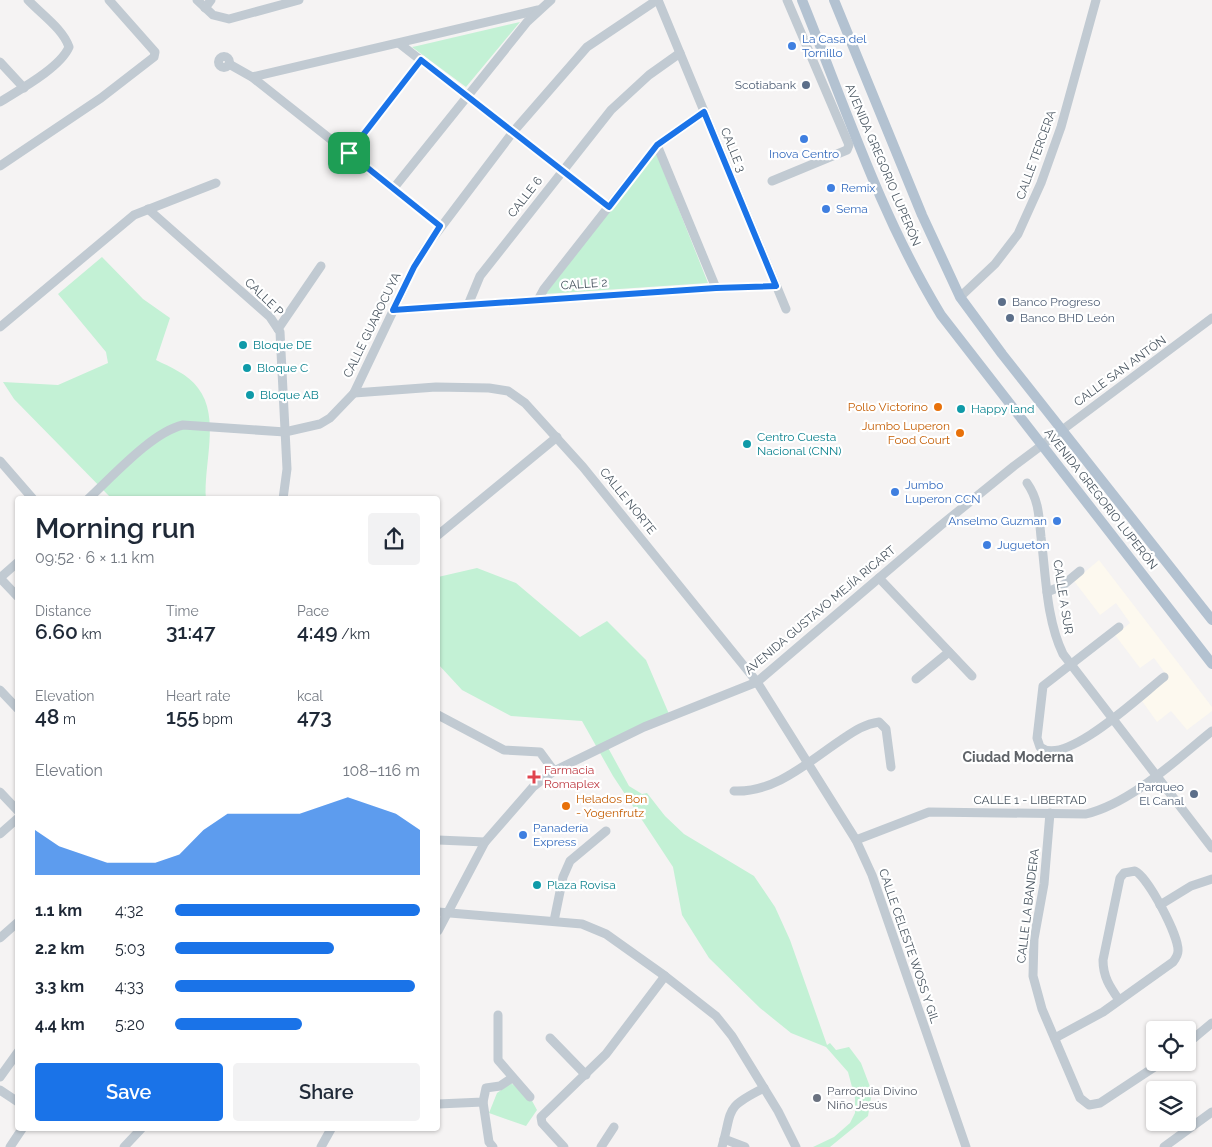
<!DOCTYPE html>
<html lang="en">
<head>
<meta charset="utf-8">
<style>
	:root { --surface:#fff; --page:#f2f2f3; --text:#1f2937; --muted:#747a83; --accent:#1a73e8 }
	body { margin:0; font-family:Raleway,sans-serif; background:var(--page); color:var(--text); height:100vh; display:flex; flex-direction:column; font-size:19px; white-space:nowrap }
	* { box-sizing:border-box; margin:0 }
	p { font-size:16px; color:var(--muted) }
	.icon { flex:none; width:28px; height:28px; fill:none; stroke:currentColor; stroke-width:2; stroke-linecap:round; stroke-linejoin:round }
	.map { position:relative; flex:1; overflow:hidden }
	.drawer { position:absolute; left:15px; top:496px; width:425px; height:635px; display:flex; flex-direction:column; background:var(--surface); border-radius:5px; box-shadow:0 1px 4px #0004 }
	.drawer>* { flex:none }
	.controls { position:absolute; left:1146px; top:1021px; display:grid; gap:10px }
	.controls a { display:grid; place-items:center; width:50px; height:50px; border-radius:5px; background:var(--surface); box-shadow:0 1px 4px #0004; font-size:25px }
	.pin { position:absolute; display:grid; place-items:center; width:42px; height:42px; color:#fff; margin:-21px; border-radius:10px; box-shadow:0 2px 8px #0006 }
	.round { display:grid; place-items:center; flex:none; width:52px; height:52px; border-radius:5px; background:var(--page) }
	.summary { display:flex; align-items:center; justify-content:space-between; height:85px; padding:0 20px }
	h1 { font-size:28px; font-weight:600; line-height:38px }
	.figures { display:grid; grid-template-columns:repeat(3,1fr); gap:8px; height:85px; padding:5px 20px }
	.figures div { display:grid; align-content:center }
	.figures b { font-size:21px; font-weight:600 }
	.figures small { font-size:14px; font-weight:400 }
	.figures p { font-size:14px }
	.chart { height:140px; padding:10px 20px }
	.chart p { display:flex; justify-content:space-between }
	.chart svg { width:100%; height:90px; margin-top:5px; fill:var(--accent); opacity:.7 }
	.button { display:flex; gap:10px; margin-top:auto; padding:10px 20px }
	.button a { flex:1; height:58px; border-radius:5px; background:var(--accent); color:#fff; font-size:20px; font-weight:600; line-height:58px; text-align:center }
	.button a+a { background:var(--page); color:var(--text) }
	ul { padding:0 20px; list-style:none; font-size:16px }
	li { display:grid; grid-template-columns:80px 60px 1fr; align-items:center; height:38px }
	li i { height:12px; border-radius:6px; background:var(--accent) }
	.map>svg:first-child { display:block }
	.commercial { fill:#fdf9ef }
	.green { fill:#c3f1d5 }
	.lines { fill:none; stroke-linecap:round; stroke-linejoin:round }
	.minor { stroke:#c1cad2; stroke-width:9 }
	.major { stroke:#b3c2d1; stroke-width:10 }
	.route-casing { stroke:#fff; stroke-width:10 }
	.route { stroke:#1a73e8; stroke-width:6 }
	.shop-dot { fill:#3f7fe0; stroke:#fff; stroke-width:2 }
	.service-dot { fill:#5c6f8a; stroke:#fff; stroke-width:2 }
	.culture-dot { fill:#0f9aa8; stroke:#fff; stroke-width:2 }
	.food-dot { fill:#e8710a; stroke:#fff; stroke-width:2 }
	.health-dot { fill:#e0444e; stroke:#fff; stroke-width:2 }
	.worship-dot { fill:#6b7280; stroke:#fff; stroke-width:2 }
	.labels { text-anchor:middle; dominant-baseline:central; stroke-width:4.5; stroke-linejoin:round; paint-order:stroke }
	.shop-label { font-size:12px; fill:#366cbe; stroke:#fff; text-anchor:start }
	.service-label { font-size:12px; fill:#4e5e75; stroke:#fff; text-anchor:end }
	.street-label { font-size:12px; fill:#4a5661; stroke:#fff }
	.culture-label { font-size:12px; fill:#0d838f; stroke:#fff; text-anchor:start }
	.food-label { font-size:12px; fill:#c56008; stroke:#fff; text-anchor:end }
	.health-label { font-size:12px; fill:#be3a42; stroke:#fff; text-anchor:start }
	.worship-label { font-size:12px; fill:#5b616d; stroke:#fff; text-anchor:start }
	.neighbourhood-label { font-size:14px; font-weight:bold; fill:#5f6368; stroke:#fff }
</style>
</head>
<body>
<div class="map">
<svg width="1212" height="1147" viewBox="0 0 1212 1147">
	<rect width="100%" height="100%" fill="#f5f3f3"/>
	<!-- commercial -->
	<path class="commercial" d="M1099,560L1212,707V711L1187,730L1171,711L1157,722L1142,701L1168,677L1154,658L1140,668L1115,635L1130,623L1116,603L1100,615L1074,581Z"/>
	<!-- green -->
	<g class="green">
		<path d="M520,22L466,87L412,47L417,46Z"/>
		<path d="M656,152L708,283L545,294Z"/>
		<path d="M102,257L143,299L170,318L156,360C170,367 188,374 198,388C221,417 203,466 206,499H112L14,399L3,382L58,385L108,363L106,352L58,294Z"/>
		<path d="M477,568L516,583L580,637L607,621L646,660L669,714L606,744L629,786L642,794L647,793L665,816L684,834L754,876L775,907L790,940L827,1045L830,1043L836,1050L849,1047L861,1063L872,1092L868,1116L830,1147H813L834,1137L850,1123L855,1113V1098L848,1072L826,1047L791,1033L760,1008L709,958L682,915L673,867L613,776L582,721L511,716L462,690L438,664V577Z"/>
		<path d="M511,1083L531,1099L537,1110L526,1126L489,1113L497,1093Z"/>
	</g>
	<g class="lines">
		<!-- minor -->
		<g class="minor">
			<path d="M197,0L213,15L229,19L299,0"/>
			<path d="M658,0L786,309"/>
			<path d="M205,8L211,0"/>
			<path d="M400,44L609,207"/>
			<circle cx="224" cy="62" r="5.5"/>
			<path d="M0,62L24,88"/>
			<path d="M229,64L252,77L440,226"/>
			<path d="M252,77L538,10"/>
			<path d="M0,102C19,90 60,68 69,47C63,29 41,14 28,0"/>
			<path d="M657,145L716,288"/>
			<path d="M349,153L421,60"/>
			<path d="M0,166L101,98L154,57L155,52L109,0"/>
			<path d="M772,181L847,150L849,145L787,0"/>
			<path d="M393,189L527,22L551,0"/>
			<path d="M148,209L270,317L280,332L287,469L283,499"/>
			<path d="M960,297L995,264L1018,234L1041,183L1061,127L1096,0"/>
			<path d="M538,300L544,289L657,145L704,112"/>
			<path d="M468,305L480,276L611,110L649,75L680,53"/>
			<path d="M393,310L716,288L776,286"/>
			<path d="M0,327L134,215L216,183"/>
			<path d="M278,329L321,266"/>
			<path d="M354,393L436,387L489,388L508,391L525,403L583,467L757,682L856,840L872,875L966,1147"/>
			<path d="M0,461L33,499"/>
			<path d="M1027,483C1039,500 1039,517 1041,537C1046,575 1046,619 1063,654L1212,848"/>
			<path d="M88,499C112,477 152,432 183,425L285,432L320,424L330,418L354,393L414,267L426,247L513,132L587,47L657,0"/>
			<path d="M438,535L557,437"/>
			<path d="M0,578L18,597"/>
			<path d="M0,578L18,562"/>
			<path d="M879,578L972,676"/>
			<path d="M1047,592L1062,586L1080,571"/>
			<path d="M1119,627L1043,686L1037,738L1040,747C1065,768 1143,693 1164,677"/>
			<path d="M916,679L949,652"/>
			<path d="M0,690L18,709"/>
			<path d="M438,715L504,750L540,752L554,771"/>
			<path d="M734,791C775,793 808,762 841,740C853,732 864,724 879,722L886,729L891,767"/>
			<path d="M0,792L18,811"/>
			<path d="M1050,813L1044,884L1034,939L1033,976L1042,1009L1080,1098L1089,1105L1100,1103L1162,1062"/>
			<path d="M0,834L18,818"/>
			<path d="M438,840L485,842"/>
			<path d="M856,840L929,812L1086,814C1131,803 1176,760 1212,731"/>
			<path d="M1160,905L1191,886L1212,879"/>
			<path d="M438,912L582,924L606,934L665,976L716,1016L732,1036L778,1111L796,1147"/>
			<path d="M554,921L563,877L570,861L606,831"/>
			<path d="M438,931L485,842L533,787L554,771L644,727L757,682L940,526L1014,466L1212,318"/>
			<path d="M0,938L18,922"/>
			<path d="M498,1015V1060L530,1097"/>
			<path d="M550,1038L586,1075"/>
			<path d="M1055,1038L1103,1012L1173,962C1176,958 1178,955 1178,951C1179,936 1148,877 1135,871L1124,873L1120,878L1103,960C1103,977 1110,987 1119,1000"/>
			<path d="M1188,1043L1212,1023"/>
			<path d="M0,1077L18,1052"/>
			<path d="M0,1090L18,1102"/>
			<path d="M483,1102L489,1142L493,1147"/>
			<path d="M438,1104L483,1102L486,1088L500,1086L512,1078"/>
			<path d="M724,1139L745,1147"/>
			<path d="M10,1147L22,1129"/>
			<path d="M124,1147L141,1129"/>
			<path d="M321,1147L331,1129"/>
			<path d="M564,1147L542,1123L541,1117L606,1054L665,976"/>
			<path d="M601,1147L614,1127"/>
			<path d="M722,1147C733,1108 724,1108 764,1088"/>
			<path d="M1164,1147L1212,1112"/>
		</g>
		<!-- major -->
		<g class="major">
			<path d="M802,0C845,106 881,217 941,315L1212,664"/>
			<path d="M834,0L922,215L960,297L1002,354L1212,620"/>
		</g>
	</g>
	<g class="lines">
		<!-- route casing -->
		<g class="route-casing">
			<path id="route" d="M421,60L609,207L657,145L704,112L776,286L716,288L393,310L414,267L440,226L349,153Z"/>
		</g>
		<!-- route -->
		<use href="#route" class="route"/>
	</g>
	<!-- markers -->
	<g class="shop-dot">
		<circle cx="792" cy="46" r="5"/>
		<circle cx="804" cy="139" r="5"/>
		<circle cx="831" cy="188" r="5"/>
		<circle cx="826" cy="209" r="5"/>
		<circle cx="895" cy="492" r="5"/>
		<circle cx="1057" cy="521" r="5"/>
		<circle cx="987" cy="545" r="5"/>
		<circle cx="523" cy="835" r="5"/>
	</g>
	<g class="service-dot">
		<circle cx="806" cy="85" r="5"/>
		<circle cx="1002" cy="302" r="5"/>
		<circle cx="1010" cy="318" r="5"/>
		<circle cx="1194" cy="794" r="5"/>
	</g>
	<g class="culture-dot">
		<circle cx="243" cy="345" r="5"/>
		<circle cx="247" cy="368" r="5"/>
		<circle cx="250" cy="395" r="5"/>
		<circle cx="961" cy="409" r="5"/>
		<circle cx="747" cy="444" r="5"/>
		<circle cx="537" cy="885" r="5"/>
	</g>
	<g class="food-dot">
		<circle cx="938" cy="407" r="5"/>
		<circle cx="960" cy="433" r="5"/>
		<circle cx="566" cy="806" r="5"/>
	</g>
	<path class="health-dot" d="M531.5 769.5h5v5h5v5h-5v5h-5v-5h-5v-5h5z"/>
	<circle class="worship-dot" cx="817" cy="1098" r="5"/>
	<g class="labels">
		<!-- shop labels -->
		<g class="shop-label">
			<text x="802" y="39">La Casa del<tspan x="802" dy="14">Tornillo</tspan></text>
			<text x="804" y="154" text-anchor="middle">Inova Centro</text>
			<text x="841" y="188">Remix</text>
			<text x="836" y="209">Sema</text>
			<text x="905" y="485">Jumbo<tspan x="905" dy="14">Luperon CCN</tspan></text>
			<text x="1047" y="521" text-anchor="end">Anselmo Guzman</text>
			<text x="997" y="545">Jugueton</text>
			<text x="533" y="828">Panadería<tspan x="533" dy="14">Express</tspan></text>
		</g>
		<!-- service labels -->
		<g class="service-label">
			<text x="796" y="85">Scotiabank</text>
			<text x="1012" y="302" text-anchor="start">Banco Progreso</text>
			<text x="1020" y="318" text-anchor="start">Banco BHD León</text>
			<text x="1184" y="787">Parqueo<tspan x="1184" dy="14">El Canal</tspan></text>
		</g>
		<!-- street labels -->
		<g class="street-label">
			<text transform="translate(733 150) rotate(68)">CALLE 3</text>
			<text transform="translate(1036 155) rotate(-70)">CALLE TERCERA</text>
			<text transform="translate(883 165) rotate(67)">AVENIDA GREGORIO LUPERÓN</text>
			<text transform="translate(525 197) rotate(-52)">CALLE 6</text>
			<text transform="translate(584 284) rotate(-4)">CALLE 2</text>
			<text transform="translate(264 297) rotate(44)">CALLE P</text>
			<text transform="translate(372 325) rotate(-64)">CALLE GUAROCUYA</text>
			<text transform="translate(1120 371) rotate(-36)">CALLE SAN ANTÓN</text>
			<text transform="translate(1101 499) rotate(52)">AVENIDA GREGORIO LUPERÓN</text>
			<text transform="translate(628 501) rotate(51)">CALLE NORTE</text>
			<text transform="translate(1063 597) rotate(81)">CALLE A SUR</text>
			<text transform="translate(820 610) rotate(-40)">AVENIDA GUSTAVO MEJÍA RICART</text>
			<text x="1030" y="800">CALLE 1 - LIBERTAD</text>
			<text transform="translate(1028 906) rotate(-83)">CALLE LA BANDERA</text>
			<text transform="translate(909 946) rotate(71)">CALLE CELESTE WOSS Y GIL</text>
		</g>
		<!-- culture labels -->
		<g class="culture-label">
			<text x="253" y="345">Bloque DE</text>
			<text x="257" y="368">Bloque C</text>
			<text x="260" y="395">Bloque AB</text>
			<text x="971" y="409">Happy land</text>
			<text x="757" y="437">Centro Cuesta<tspan x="757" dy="14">Nacional (CNN)</tspan></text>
			<text x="547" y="885">Plaza Rovisa</text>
		</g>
		<!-- food labels -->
		<g class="food-label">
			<text x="928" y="407">Pollo Victorino</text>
			<text x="950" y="426">Jumbo Luperon<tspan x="950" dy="14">Food Court</tspan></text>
			<text x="576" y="799" text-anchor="start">Helados Bon<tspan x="576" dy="14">- Yogenfrutz</tspan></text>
		</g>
		<!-- health labels -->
		<g class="health-label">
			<text x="544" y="770">Farmacia<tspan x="544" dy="14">Romaplex</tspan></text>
		</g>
		<!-- worship labels -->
		<g class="worship-label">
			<text x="827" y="1091">Parroquia Divino<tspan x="827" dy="14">Niño Jesús</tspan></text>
		</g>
		<!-- neighbourhood labels -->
		<g class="neighbourhood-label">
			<text x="1018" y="757">Ciudad Moderna</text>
		</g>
	</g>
</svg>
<div class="controls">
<a><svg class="icon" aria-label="locate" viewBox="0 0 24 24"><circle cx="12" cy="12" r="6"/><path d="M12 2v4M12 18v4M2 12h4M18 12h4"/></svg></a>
<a><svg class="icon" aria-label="layers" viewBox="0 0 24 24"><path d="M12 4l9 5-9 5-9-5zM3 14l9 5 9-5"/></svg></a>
</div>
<div class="pin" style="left:349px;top:153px;background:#1e9e55"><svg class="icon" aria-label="arrive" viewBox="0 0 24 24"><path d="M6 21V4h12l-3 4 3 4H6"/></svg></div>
<section class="drawer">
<div class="summary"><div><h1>Morning run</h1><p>09:52 · 6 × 1.1 km</p></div><a class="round"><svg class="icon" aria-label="share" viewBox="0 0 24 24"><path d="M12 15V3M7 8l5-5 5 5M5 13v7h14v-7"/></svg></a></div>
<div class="figures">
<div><p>Distance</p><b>6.60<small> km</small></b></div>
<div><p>Time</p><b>31:47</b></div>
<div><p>Pace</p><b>4:49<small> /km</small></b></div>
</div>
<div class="figures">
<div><p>Elevation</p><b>48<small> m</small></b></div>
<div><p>Heart rate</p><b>155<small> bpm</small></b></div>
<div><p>kcal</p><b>473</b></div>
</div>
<div class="chart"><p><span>Elevation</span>108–116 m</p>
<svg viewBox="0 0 160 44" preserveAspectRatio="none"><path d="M0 44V22L10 30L20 34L30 38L40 38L50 38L60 34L70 22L80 14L90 14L100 14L110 14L120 10L130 6L140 10L150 14L160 22V44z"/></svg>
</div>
<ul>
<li><b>1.1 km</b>4:32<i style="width:100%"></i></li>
<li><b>2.2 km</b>5:03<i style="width:65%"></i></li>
<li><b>3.3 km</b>4:33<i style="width:98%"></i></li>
<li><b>4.4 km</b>5:20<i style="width:52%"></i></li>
</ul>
<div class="button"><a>Save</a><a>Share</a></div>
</section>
</div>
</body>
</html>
